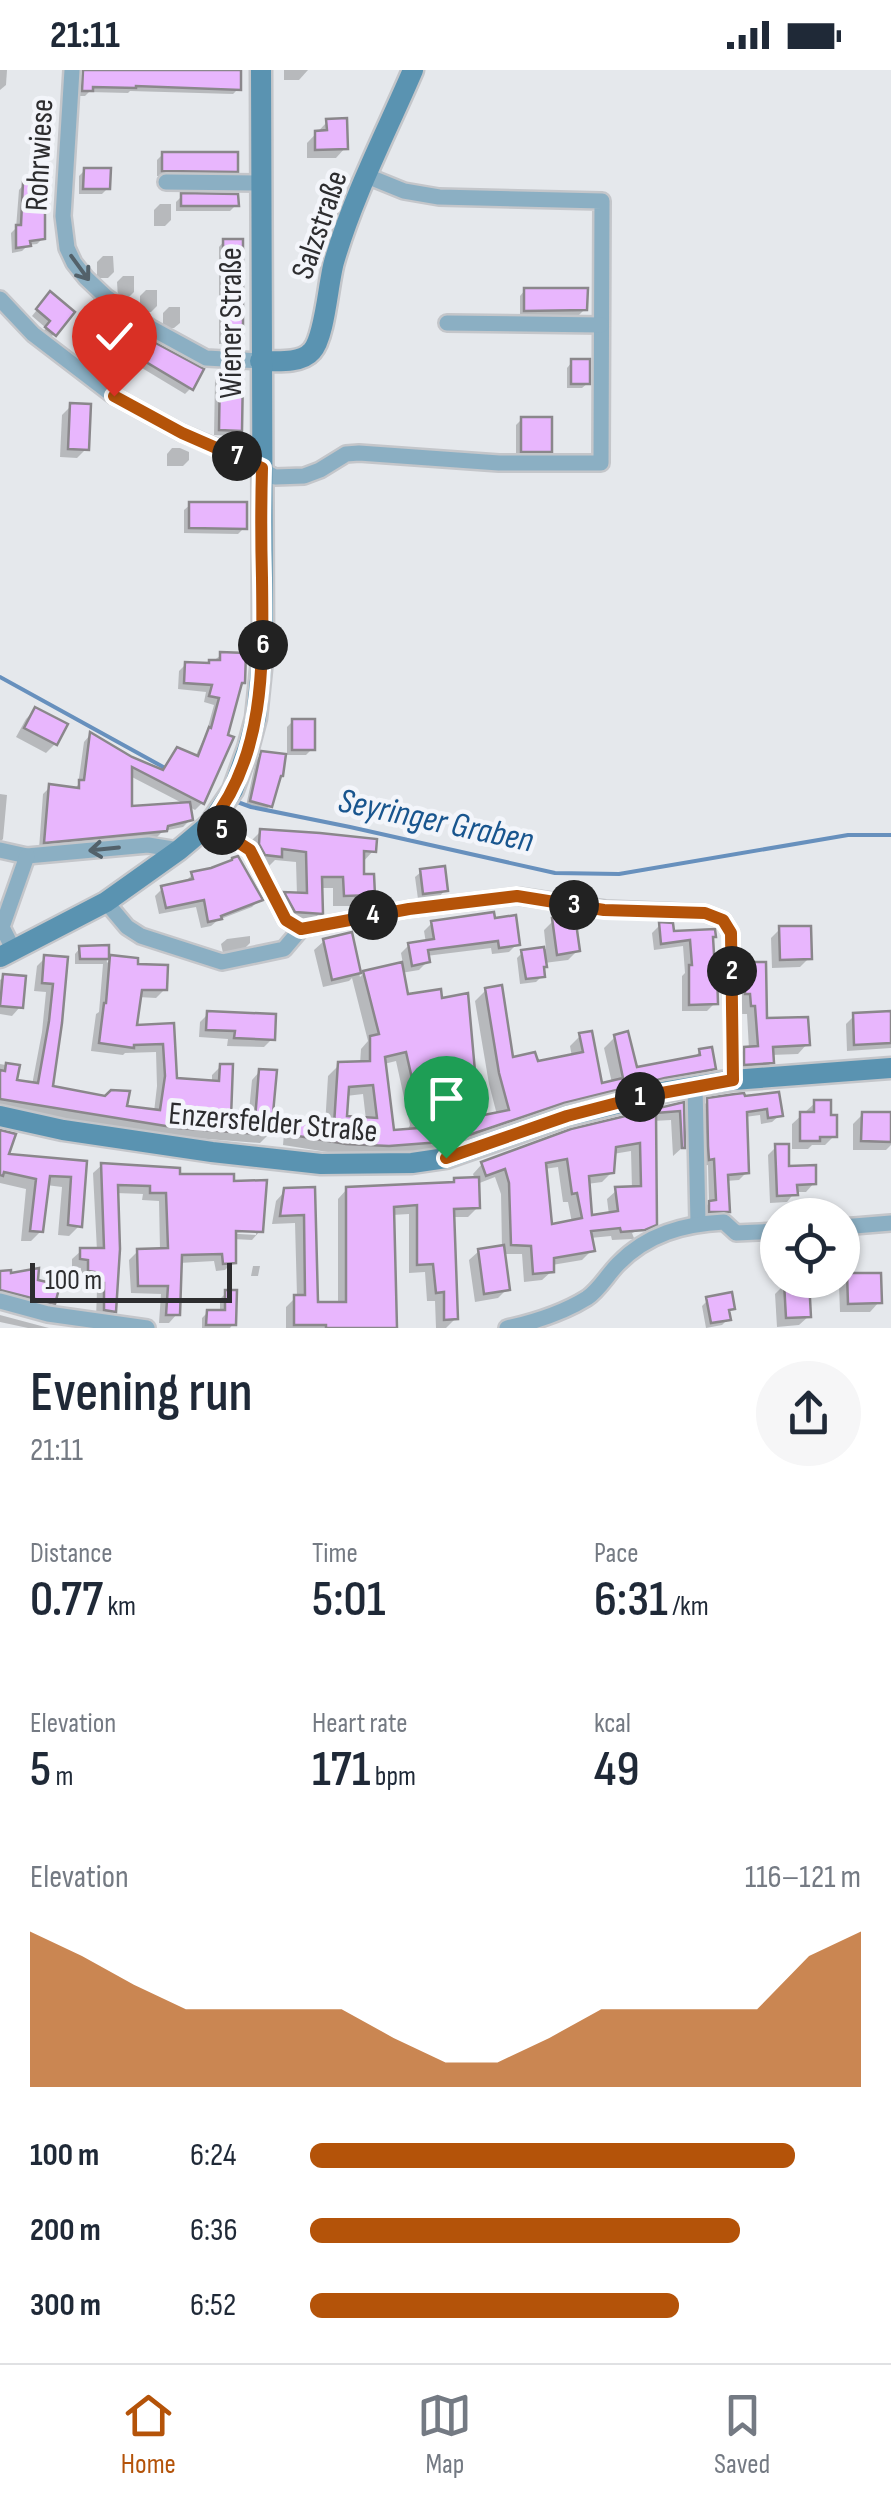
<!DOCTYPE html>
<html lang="en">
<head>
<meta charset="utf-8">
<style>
	:root { --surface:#fff; --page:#f6f6f7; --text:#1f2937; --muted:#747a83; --line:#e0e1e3; --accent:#b45309 }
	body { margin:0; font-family:"Sofia Sans Condensed",sans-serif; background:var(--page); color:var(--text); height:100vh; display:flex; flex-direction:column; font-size:38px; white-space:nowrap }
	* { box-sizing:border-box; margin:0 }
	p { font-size:32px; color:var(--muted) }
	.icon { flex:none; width:55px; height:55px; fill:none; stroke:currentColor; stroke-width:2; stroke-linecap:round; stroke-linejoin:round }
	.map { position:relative; height:1258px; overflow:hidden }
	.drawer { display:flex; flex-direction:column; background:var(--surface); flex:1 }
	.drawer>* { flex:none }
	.tools { position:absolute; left:760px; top:1128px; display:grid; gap:20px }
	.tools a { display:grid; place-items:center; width:100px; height:100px; border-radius:50%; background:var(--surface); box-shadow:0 2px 8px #0004; font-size:50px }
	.scale { position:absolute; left:30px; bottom:25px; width:202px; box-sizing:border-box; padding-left:10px; border:5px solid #2d2d2f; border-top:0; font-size:28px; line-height:35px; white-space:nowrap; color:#2d2d2f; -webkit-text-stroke:8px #f3f5fa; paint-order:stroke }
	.pin { position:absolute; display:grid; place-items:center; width:85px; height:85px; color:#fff; margin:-102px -42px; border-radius:50% 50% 50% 0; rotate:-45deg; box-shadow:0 0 10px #0007 }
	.pin .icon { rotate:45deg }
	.km { position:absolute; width:50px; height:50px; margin:-25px; border-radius:50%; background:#222; color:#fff; font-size:28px; line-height:50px; text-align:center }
	.round { display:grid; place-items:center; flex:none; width:105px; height:105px; border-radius:52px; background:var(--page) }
	.overview { display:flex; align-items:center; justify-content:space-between; height:170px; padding:0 30px }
	h1 { font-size:55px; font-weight:600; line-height:75px }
	.figures { display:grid; grid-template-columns:repeat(3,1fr); gap:15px; height:170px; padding:10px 30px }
	.figures div { display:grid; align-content:center }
	.figures b { font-size:50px; font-weight:600 }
	.figures small { font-size:28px; font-weight:400 }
	.figures p { font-size:28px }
	.chart { height:280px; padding:20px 30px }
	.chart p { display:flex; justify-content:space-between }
	.chart svg { width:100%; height:180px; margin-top:10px; fill:var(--accent); opacity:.7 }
	ul { padding:0 30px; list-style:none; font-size:32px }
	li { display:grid; grid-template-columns:160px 120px 1fr; align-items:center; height:75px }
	li i { height:25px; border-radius:12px; background:var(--accent) }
	.status { display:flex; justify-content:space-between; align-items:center; height:70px; padding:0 50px; background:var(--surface); direction:ltr }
	.status svg { height:28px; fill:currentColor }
	.tabs { display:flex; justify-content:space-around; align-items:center; height:140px; border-top:2px solid var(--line); background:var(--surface); font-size:28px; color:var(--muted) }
	.tabs a { display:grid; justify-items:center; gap:5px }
	.tabs .selected { color:var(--accent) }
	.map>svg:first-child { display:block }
	.shadow { fill:#0003; fill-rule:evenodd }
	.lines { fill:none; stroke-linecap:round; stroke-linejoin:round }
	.stream { stroke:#6790bd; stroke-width:4 }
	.building { fill:#e8b6fd; stroke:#8a878b; stroke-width:2.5; fill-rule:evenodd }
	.street-casing { stroke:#c4c6ca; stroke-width:20 }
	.secondary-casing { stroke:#c4c6ca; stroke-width:25 }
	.street { stroke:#8bafc3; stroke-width:15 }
	.secondary { stroke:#5a93b1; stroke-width:20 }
	.oneway { stroke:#53616a }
	.route-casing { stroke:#fff; stroke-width:20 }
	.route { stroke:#b45309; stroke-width:12 }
	.labels { text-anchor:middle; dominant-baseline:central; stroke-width:9; stroke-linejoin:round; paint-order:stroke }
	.street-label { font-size:32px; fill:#2d2d2f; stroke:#f3f5fa }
	.water-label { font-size:35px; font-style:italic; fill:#18558e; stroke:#f3f5fa }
</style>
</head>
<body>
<div class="status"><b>21:11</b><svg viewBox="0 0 49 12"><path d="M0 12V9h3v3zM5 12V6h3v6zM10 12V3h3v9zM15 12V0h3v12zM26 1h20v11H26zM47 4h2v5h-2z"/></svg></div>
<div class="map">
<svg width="891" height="1258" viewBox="0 0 891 1258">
	<rect width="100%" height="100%" fill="#e5e8ec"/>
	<!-- shadow -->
	<g class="shadow">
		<path d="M0,0H7L6,15L0,20Z"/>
		<path d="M103,0H184L238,19L233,24L130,21L128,23L89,22L85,26H77L78,8L84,2Z"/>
		<path d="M284,0H308L299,10H284Z"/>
		<path d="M39,46L50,47V59L44,65L32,64L33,52Z"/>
		<path d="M328,51L345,78L336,88H307V73Z"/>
		<path d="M163,84L236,100L230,106H157V90Z"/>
		<path d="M85,100L108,118L102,124H79V106Z"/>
		<path d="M24,114L42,141L43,168L37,174L28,175L22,181L12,183L11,163L16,158L19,120Z"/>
		<path d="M182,126L236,135L230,141H176V132Z"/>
		<path d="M160,134H171V150L165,156H154V140Z"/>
		<path d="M224,171L241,268L235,273L219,274V177Z"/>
		<path d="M103,186H113L114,202L108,208H97V192Z"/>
		<path d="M123,206H134V222L128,228H118L117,212Z"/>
		<path d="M146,220H157V236L151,242H140V226Z"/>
		<path d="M525,220L585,239L579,245L520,246V226Z"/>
		<path d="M45,230L54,264L48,270L41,264L46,258L32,246Z"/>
		<path d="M169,237H180V253L174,258L163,259V243Z"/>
		<path d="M88,240L97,261L92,266L77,255Z"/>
		<path d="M110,273L119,304L109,313L86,303Z"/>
		<path d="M152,274L191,318L185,324L137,295Z"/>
		<path d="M572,292L588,313L582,318H567V298Z"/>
		<path d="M221,304L239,360L234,366L214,365L215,310Z"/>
		<path d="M71,336L87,378L77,388L60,387L62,345Z"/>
		<path d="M522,349L550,381L544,387H516V355Z"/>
		<path d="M172,378H180L189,382V390L183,396H167V384Z"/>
		<path d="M190,435L244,458L238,464L184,463V440Z"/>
		<path d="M221,585L238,616L202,733L195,740L188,736L190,750L183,757L163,761L157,767L39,779L43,724L50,717L73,720L78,715L84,672L90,665L131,689L162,702L171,687H195L206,664L214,635L204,632L206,622L178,619L179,601L186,594L207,596ZM130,706L186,735L130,739Z"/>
		<path d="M35,640L55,674L46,683L16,667L26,649Z"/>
		<path d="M293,651L312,679L306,685H287V657Z"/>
		<path d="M262,684L270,736L264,741L246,736L256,690Z"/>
		<path d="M0,724L7,725L3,769L0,772Z"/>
		<path d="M261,761L373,781L362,793V807L372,824L361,836H333V818H319L320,843L309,854L284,853L274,835L285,824L297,825L296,792L275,790L268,797L254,796L249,773Z"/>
		<path d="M421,802L445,820L440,826L418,829L415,807Z"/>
		<path d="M193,804L260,829L252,837L218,850L211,856L201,858L196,837L159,844L155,826L163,818L185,812Z"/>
		<path d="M553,851L577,881L568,890L544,893L542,906L536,912L520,914L517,888L523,882L546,879L544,860Z"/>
		<path d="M432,853L517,874L509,882L492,884L491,878L426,886L427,892L419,900L401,903L406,927L477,1049L497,1045L489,1014L475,931L486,920L511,990L536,994L572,987L570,976L580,966L600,1016L612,1013L604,978L615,967L635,1000L693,989L700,981L713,998L702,1009L444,1077L441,1080L376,1086L334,1083L283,1075L284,1063L295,1052L325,1056L328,1006L339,995L360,994L361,979L368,971L352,908L349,911L323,917L314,880L324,871L350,865L360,907L364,903L403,894L401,883L409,875L426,873L424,861ZM396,991L410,1055L407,1062L391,1063L384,994ZM363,1024L366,1050L345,1048L346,1026Z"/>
		<path d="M660,855L671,863L711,868L715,933L707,941H682V906L685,903L683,876L654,880L652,863Z"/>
		<path d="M780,859L809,888L800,897L772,898L771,868Z"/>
		<path d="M250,866V873L244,879L223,883L221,874L227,869Z"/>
		<path d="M80,878H106L107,893L111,888L135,897L165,919L156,928L138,927L134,957L172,956L174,1010L212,1013V1005L221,996L228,1050L248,1052L252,1010L260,1001L269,1064L260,1073L168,1066L0,1038V994L17,997L14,1012L32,1015L42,962L46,922L34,921L37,896L45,888L65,889L50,1018L124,1038L154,1042L157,1016L156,982L125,983L123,985L91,981L96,944L99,942L103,894H75V884Z"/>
		<path d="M746,895L764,951L807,974L798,984L771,985L772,992L762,1002L736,1004L735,989L745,979H749L747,944H742V932H737L736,904Z"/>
		<path d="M4,907L20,937L12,946L0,944V910Z"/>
		<path d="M208,944L272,969L264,977L227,976L228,969L199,967L200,952Z"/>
		<path d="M891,944V978L847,981L846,954L854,946Z"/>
		<path d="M777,1025L780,1045L772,1052L761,1054L760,1045L745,1047L747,1102L739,1110L726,1111L727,1141L720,1149H702V1141L709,1133L708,1095L702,1096L700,1039L708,1031Z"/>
		<path d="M815,1033L834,1066L825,1075H812L808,1079H792V1054Z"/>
		<path d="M682,1035L683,1077L673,1086L671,1050L653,1051L654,1154L648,1160V1156L632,1163L634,1168L644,1164L633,1169L612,1170L611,1166L590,1168L592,1180L582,1190L552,1195V1201L542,1210L524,1212L522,1184H503L507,1219L498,1228L475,1232L469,1190L479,1181L502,1178L501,1124L495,1107L477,1114L478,1137L468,1147H452L456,1248L446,1258H436L435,1231H427L425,1202L409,1203V1144L392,1145L395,1258H286V1237L297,1226L295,1153L272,1154L276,1131L285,1121L313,1120L315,1234H338V1129L347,1119L451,1115L455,1111L475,1110L473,1104L482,1094ZM631,1081L632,1119L617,1120L607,1129L609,1145L590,1148L587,1114L602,1112L612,1102L613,1084ZM558,1097L563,1132H568L572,1153L549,1157L544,1099Z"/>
		<path d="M863,1044L891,1045V1075L886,1080H853V1054Z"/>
		<path d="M0,1063L6,1086L84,1093L79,1156L69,1166L58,1165L62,1117L46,1115L41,1161L31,1171H21L26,1119L0,1113Z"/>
		<path d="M776,1077L787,1099L814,1113L806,1122H795L787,1132L770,1133L768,1085Z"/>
		<path d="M102,1095L177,1106L260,1161L252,1170L233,1169V1192L225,1200L216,1201L214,1191L179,1193L177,1244L169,1253H159L161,1224L131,1223L129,1190L138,1181L160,1180L159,1131L142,1130L143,1124L116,1123L114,1241L105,1249L96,1248L97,1220H88V1209H81V1198L72,1197V1189L81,1181H97L93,1103ZM224,1158L256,1160V1165L223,1163Z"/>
		<path d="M253,1196H260L258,1206H251Z"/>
		<path d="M0,1204L35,1212L53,1232L45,1241L0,1229Z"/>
		<path d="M848,1206L879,1232L870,1242H840L839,1215Z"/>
		<path d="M785,1214L809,1246L799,1255L777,1257L775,1224Z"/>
		<path d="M226,1223L233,1254L230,1258H202V1248L208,1242H220V1229Z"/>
		<path d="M708,1230L732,1238L727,1243L728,1249L722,1255L706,1258L702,1236Z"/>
		<path d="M0,1245L45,1257L49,1258H28L0,1252Z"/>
	</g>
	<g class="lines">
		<!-- stream -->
		<g class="stream">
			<path d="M0,607L165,698"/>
			<path d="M232,730L251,737L350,757L555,803L619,804L848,765H891"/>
		</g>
	</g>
	<!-- building -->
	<g class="building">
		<path d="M83,0H241V20L136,16V18L93,17V21H82Z"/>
		<path d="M347,48L348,79L315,80V61L327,60L326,49Z"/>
		<path d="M162,82H238V102L162,101Z"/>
		<path d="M84,98H111L110,119H83Z"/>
		<path d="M23,112L46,113V128H49L48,138H45V169L30,171L31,176L16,178V155H21Z"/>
		<path d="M181,123L238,124L239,136H181Z"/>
		<path d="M223,169H243V269H224Z"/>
		<path d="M524,218H588L587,240L524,241Z"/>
		<path d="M50,221L75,242L56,266L45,257L50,251L36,239Z"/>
		<path d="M94,231L112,245L99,262L80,249Z"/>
		<path d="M109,270L124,280L128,273L138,280L120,305L111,299L108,303L93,293Z"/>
		<path d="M152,271L204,299L193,320L141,289Z"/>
		<rect x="571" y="289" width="19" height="25"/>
		<path d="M220,301L243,302L242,361L219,360Z"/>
		<path d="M70,333L91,334L89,380L68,379Z"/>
		<rect x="521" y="347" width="31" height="35"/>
		<path d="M189,432H247V459L189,458Z"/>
		<path d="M220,582L246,583L245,613H242L228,665L234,667L204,734L132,697V736L190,732L193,750L168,756L167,761L44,773L49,714L79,718V710H84L90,662L132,687L163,700L177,677L198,686L209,657L211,658L219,628L209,626L212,615L184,613L185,592L209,593V590H220Z"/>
		<path d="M35,637L68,654L57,675L24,658Z"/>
		<rect x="292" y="649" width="23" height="31"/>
		<path d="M261,681L286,684L283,706H281L272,737L250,731Z"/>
		<path d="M260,759L320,763L377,769L376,782L364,781V804H374L375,825L344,826L343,807H322L323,844L295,842L284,822L307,823L306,782L282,779V787L265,785L259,774Z"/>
		<path d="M238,786L263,830L221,846L222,849L208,852L204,830L166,838L161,816L193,809L191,802L211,798L232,790V788Z"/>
		<path d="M445,796L448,821L423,824L420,799Z"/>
		<path d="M494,842L495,848L516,845L520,875L499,878L498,871L428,880L430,892L412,896L408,873L434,869L431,851Z"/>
		<path d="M575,846L580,881L557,885L552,848Z"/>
		<path d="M659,852L673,853L674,861L715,859L716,867H713L715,901H717L718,934L689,935V895H692L690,870L661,874Z"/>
		<path d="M779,856H811L812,889L780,890Z"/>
		<path d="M352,862L361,903L332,910L323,869Z"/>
		<path d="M109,875V889H80L79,876Z"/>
		<path d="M544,877L547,897H544L545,907L526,909L521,880Z"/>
		<path d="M44,885L68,887L62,953L53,1016L105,1026L111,1020L130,1021L127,1036L160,1040L165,1006L163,974L134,975V978L99,973L104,933H106L110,885L138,888V894L168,895L167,920H142L137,955L174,953L177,1008L219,1011L220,994H233L231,1048L255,1050L259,999L277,1000L271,1065L178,1058L0,1029V1000L5,1001L6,993L20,995L17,1010L38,1013L49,951L53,914L42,913Z"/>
		<path d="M402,892L408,924L441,919L442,928L468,923L479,1046L509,1040L499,1003L485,918L502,915L513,987L535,982L538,991L583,982L579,963L592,961L602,1013L623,1008L614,965L628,961L637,997L700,985L699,979L712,977L716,999L665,1008L564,1033L466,1066L457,1067L454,1071L389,1076L346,1074L292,1065L294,1050L334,1055L338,992L370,991V966L379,964L363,901ZM406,982L420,1044L416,1045L418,1058L394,1060L385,987ZM373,1015L377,1048L347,1046L349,1017Z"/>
		<path d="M744,892H766L767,948L808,947L810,975L773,977L774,993L744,995V977L758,976L755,936H751L750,924H745Z"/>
		<path d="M3,904L26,906L23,938L0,936Z"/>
		<path d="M207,941L276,944L275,970L234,968L235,961L206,960Z"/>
		<path d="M891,941V973L854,975L853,943Z"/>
		<path d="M779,1022L783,1046L768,1048L767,1039L747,1042L749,1103L728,1105L730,1142H709V1131L716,1130L714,1089L709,1090L708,1076L707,1028L735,1024L744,1023L745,1026Z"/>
		<path d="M814,1030H831V1045H837V1067H820V1071H800V1042H814Z"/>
		<path d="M684,1032L685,1078H682L680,1041L656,1043L657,1155L645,1160L621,1162L620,1158L591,1161L595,1181L554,1188V1202L533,1204L531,1176L511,1175L509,1113L505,1099L486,1106L481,1092L571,1059ZM640,1073L641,1116L615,1117L618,1141L592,1145L589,1106L614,1103L616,1077ZM567,1089L572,1124L577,1123L582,1148L552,1154L546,1093Z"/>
		<path d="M862,1042H891V1072L861,1071Z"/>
		<path d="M0,1060L16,1064L9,1084L87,1091L82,1157L68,1155L71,1107L50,1106L43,1162L30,1161L36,1109L4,1102L3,1106L0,1105Z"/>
		<path d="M775,1074H789V1096L816,1095V1114L797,1115L798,1125L777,1126Z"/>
		<path d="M101,1093L180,1098V1104H234V1111L267,1110L263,1162L236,1161V1193L223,1194L222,1184L182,1185L180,1245H166L168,1216H138L137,1179L168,1178L166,1123H150V1116L118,1115L120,1179L116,1242L104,1240V1213H95V1202L88,1201V1190L80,1189V1178H104Z"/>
		<path d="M479,1107L480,1138L454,1139L458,1249L444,1250V1222L436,1223L433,1194L417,1195V1135L394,1137L397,1258H326V1255H294V1225H305L304,1145L280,1146L284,1118L315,1117L318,1232H346V1117L454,1112V1108Z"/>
		<path d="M504,1175L510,1220L484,1224L478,1179Z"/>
		<path d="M39,1198L38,1210L60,1215L55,1234L0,1220V1201L11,1200V1203Z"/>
		<path d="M847,1203H881L882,1233L848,1234Z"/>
		<path d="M809,1210L811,1247L786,1248L784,1212Z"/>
		<path d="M225,1220H237L236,1255H206L207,1240H225Z"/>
		<path d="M732,1222L735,1239L729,1240L731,1250L711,1253L706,1227Z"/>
	</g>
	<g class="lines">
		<!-- street casing -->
		<g class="street-casing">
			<g id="street">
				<path d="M72,0L63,146L67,178L74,193L86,208L106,227L151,258L206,288L260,291"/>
				<path d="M166,112L261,113"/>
				<path d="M0,229L33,264L114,326L182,363L232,384L275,407L304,406L320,400L346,384L359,383L499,393H601L602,131L439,127L404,121L367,106"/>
				<path d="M447,253L601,255"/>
				<path d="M210,754L250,780L286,850L301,859L409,839L517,826L605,839L705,843L723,850L731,863L733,1010"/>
				<path d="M0,780L27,786L148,775L179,780"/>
				<path d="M106,832L127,857L141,866L222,892L284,879L301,859"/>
				<path d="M13,879L2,857L27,786"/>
				<path d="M695,1016L698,1153"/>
				<path d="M842,1157L891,1153"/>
				<path d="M0,1231L48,1244L147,1258"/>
				<path d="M507,1258C534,1252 563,1243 587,1228C599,1220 608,1204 618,1194C647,1164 684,1154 724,1152L736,1163L778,1161"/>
			</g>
		</g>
		<!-- secondary casing -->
		<g class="secondary-casing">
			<g id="secondary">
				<path d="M260,291C276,291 301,294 312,281C325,267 328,213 334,192C353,126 386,63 413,0"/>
				<path d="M0,887L106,832L179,780L210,754L233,720L248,678L256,648L263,580L261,0"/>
				<path d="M0,1046L63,1060L212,1082L321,1094L412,1093L446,1088L567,1046L668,1021L733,1010L891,998"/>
			</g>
		</g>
		<!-- street -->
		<use href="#street" class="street"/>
		<!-- secondary -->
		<use href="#secondary" class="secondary"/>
	</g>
	<!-- one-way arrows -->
	<defs><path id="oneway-shaft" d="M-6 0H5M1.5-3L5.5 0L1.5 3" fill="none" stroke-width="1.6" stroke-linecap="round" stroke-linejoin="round" transform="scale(2.5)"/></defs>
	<g class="oneway">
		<use href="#oneway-shaft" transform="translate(80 198) rotate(54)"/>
		<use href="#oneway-shaft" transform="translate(104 779) rotate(174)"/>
	</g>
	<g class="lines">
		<!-- route casing -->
		<g class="route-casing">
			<path id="route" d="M114,326L182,363L262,398C261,435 261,471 262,508C263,591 266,685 210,754L250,780L286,850L301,859L409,839L517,826L604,840L705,843L723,850L731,863L733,1010L640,1027L567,1046L446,1088"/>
		</g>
		<!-- route -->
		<use href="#route" class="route"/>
	</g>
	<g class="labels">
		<!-- street labels -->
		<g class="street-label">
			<text transform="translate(40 85) rotate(-87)">Rohrwiese</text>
			<text transform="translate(320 155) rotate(-71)">Salzstraße</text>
			<text transform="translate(231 253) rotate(-90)">Wiener Straße</text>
			<text transform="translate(273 1053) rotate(5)">Enzersfelder Straße</text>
		</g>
		<!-- water labels -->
		<g class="water-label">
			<text transform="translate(436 751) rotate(12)">Seyringer Graben</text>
		</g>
	</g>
</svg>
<div class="tools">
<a><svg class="icon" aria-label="locate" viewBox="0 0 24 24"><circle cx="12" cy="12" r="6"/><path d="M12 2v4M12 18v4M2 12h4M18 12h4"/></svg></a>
</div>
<div class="scale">100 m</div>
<div class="pin" style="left:446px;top:1088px;background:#1e9e55"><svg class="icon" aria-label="arrive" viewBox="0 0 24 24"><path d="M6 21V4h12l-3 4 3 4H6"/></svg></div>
<div class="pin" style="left:114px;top:326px;background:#d93025"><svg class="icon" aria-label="check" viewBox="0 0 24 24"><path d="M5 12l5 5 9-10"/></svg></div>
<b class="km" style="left:640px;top:1027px">1</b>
<b class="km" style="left:732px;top:901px">2</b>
<b class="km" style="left:574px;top:835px">3</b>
<b class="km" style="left:373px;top:845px">4</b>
<b class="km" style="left:222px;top:760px">5</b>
<b class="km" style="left:263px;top:575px">6</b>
<b class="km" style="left:237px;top:386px">7</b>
</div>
<section class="drawer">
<div class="overview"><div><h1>Evening run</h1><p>21:11</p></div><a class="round"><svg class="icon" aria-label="share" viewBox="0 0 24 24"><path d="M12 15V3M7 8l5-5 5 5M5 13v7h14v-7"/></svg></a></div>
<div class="figures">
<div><p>Distance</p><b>0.77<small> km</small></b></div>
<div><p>Time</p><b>5:01</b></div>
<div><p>Pace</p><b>6:31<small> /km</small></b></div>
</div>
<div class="figures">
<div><p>Elevation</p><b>5<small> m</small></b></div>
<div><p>Heart rate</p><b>171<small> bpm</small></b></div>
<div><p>kcal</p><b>49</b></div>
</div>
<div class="chart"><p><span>Elevation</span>116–121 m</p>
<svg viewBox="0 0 160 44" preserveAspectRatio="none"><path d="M0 44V6L10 12L20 19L30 25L40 25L50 25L60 25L70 32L80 38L90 38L100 32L110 25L120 25L130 25L140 25L150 12L160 6V44z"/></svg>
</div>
<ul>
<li><b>100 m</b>6:24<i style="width:88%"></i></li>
<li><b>200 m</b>6:36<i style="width:78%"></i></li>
<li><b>300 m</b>6:52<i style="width:67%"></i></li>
</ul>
</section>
<nav class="tabs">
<a class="selected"><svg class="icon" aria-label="home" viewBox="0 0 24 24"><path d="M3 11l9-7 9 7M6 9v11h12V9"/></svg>Home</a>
<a><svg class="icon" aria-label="map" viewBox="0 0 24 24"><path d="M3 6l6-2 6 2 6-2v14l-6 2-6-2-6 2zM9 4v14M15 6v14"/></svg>Map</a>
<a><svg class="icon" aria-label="saved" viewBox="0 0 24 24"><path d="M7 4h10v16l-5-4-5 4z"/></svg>Saved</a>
</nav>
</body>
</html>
